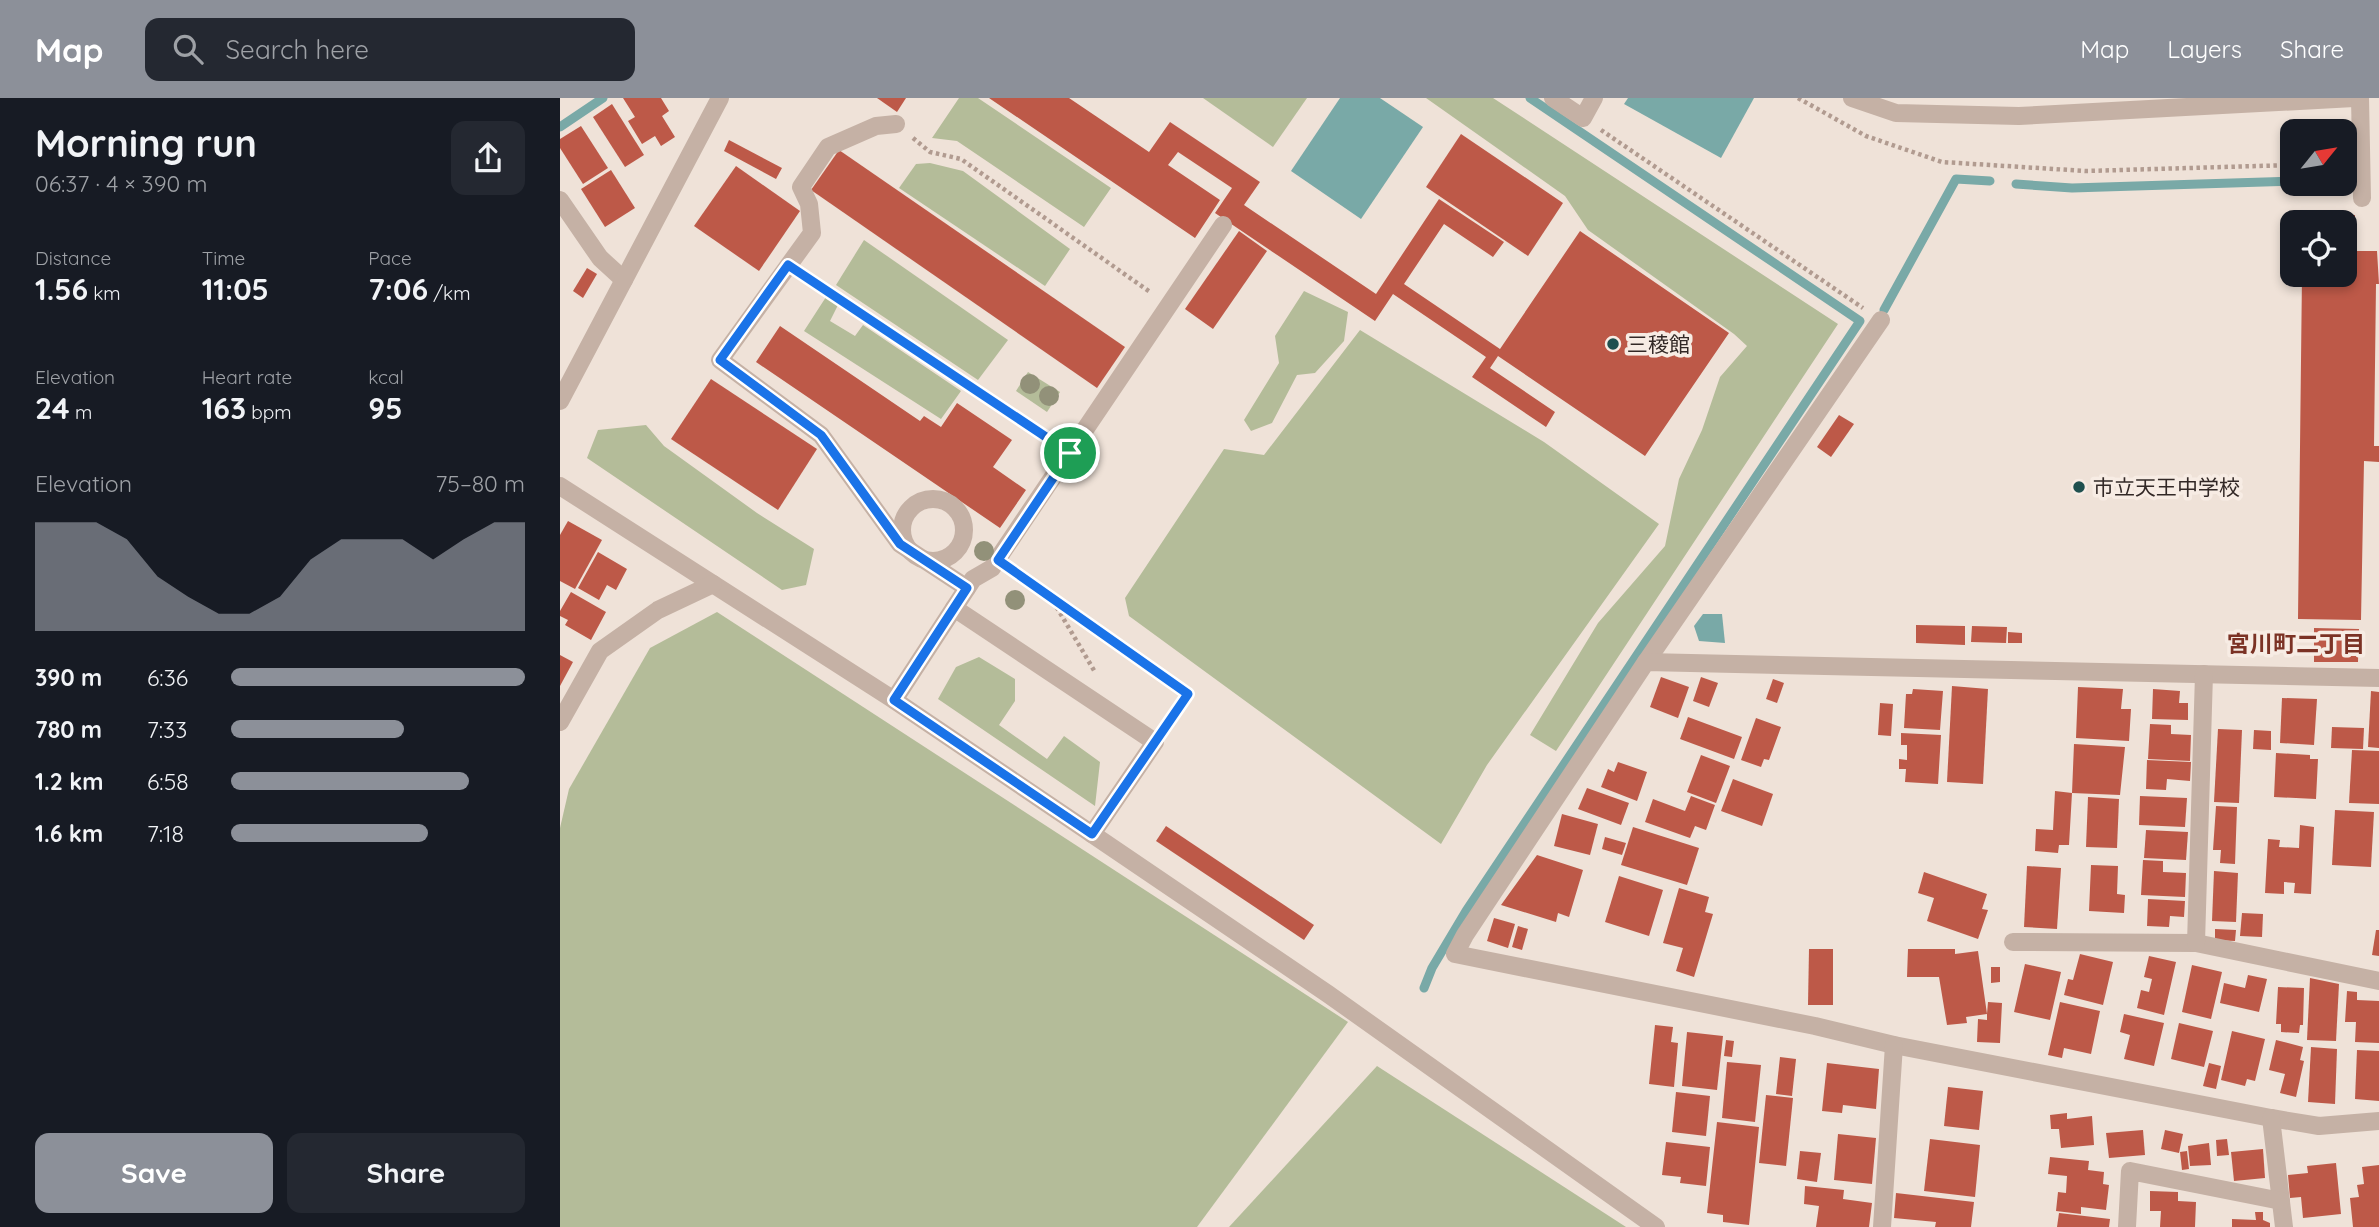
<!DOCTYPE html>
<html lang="en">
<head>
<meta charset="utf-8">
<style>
	:root { --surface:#171b24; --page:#242831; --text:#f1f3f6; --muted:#9ea1a6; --accent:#8c9099 }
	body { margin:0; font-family:Quicksand,"Noto Sans JP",sans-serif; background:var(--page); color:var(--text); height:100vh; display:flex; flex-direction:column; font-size:26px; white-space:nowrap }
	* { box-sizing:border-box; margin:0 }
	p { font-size:23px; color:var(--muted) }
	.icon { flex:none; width:38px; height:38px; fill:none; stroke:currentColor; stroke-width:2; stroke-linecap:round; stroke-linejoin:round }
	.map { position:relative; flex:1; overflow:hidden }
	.drawer { display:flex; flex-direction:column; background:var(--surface); width:560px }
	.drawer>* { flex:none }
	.needle { width:46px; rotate:60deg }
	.controls { position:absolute; left:1720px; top:21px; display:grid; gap:14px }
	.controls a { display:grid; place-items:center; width:77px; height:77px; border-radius:14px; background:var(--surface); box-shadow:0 4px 10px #0003; font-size:35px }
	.pin { position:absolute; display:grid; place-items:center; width:60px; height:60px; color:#fff; margin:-30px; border:4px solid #fff; border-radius:50%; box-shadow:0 2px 7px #0007 }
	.round { display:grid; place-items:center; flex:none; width:74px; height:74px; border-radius:14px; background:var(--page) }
	.headline { display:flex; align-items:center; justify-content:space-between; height:119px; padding:0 35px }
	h1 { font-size:38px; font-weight:700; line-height:52px }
	.stats { display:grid; grid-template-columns:repeat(3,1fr); gap:10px; height:119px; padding:7px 35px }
	.stats div { display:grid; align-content:center }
	.stats b { font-size:30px; font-weight:700 }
	.stats small { font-size:19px; font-weight:400 }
	.stats p { font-size:19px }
	.chart { height:196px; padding:14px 35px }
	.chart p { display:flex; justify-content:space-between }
	.chart svg { width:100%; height:126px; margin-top:7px; fill:var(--accent); opacity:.7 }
	.button { display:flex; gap:14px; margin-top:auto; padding:14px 35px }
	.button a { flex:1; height:80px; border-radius:14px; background:var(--accent); color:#fff; font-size:28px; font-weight:700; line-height:80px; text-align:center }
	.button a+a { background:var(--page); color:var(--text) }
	ul { padding:0 35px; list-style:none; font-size:23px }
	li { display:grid; grid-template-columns:112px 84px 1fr; align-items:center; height:52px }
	li i { height:18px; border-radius:9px; background:var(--accent) }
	header { display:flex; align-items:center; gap:42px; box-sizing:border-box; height:98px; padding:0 35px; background:var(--accent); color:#fff }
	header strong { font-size:33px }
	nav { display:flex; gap:38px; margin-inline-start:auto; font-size:24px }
	.search { width:490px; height:63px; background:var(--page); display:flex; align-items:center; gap:18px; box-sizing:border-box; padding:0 24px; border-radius:14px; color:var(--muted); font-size:26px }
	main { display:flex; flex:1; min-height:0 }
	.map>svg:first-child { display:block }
	.green { fill:#b4bc99 }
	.water { fill:#79a9a7 }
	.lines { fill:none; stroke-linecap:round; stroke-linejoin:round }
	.stream { stroke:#79a9a7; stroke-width:9 }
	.building { fill:#bd5948 }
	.path { stroke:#b19b90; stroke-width:4.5; stroke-dasharray:3.5 3.5; stroke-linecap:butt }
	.minor { stroke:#c5b1a5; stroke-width:18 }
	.tree { fill:#929179 }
	.route-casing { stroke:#fff; stroke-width:14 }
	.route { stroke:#1a73e8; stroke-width:9 }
	.poi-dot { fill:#1f504f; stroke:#f7ece4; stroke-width:2.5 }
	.labels { text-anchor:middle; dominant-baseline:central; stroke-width:7; stroke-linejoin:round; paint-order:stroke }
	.poi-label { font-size:21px; fill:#322826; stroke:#f7ece4; text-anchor:start }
	.neighbourhood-label { font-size:23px; font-weight:bold; fill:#7b3225; stroke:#f7ece4 }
</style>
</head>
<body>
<header>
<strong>Map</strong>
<div class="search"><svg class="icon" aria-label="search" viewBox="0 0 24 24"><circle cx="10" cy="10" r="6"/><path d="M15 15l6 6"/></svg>Search here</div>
<nav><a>Map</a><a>Layers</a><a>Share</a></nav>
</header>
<main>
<section class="drawer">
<div class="headline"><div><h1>Morning run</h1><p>06:37 · 4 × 390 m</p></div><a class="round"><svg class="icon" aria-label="share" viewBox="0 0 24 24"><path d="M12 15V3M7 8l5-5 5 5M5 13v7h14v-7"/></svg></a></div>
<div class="stats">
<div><p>Distance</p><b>1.56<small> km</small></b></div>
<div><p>Time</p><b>11:05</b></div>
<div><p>Pace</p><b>7:06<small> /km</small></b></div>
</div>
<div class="stats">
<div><p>Elevation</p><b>24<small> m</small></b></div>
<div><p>Heart rate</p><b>163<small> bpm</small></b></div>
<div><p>kcal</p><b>95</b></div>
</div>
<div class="chart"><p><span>Elevation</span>75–80 m</p>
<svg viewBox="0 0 160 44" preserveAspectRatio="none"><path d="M0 44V6L10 6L20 6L30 12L40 25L50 32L60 38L70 38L80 32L90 19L100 12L110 12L120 12L130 19L140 12L150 6L160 6V44z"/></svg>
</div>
<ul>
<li><b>390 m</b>6:36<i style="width:100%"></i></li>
<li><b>780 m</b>7:33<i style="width:59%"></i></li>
<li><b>1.2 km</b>6:58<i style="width:81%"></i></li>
<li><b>1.6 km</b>7:18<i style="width:67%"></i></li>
</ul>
<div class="button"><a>Save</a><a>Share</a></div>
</section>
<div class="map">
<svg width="1819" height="1129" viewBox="0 0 1819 1129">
	<rect width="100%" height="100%" fill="#efe2d8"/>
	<!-- green -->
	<g class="green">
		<path d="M399,0H418L551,90L524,129L397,43L372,40Z"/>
		<path d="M643,0H747L713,49Z"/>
		<path d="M866,0H933L1278,226L996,653L970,637L1038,525L1105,448L1119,381L1142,332L1160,279L1187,248L1174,236L1028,132L1005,98Z"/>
		<path d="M370,65L403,73L510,151L485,188L339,90L356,66Z"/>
		<path d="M304,142L448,242L418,282L276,187Z"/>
		<path d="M744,193L788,214L784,243L755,275L737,277L712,325L691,333L684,322L719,265L715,238Z"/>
		<path d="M266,199L278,207L270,223L295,238L303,227L401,293L381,321L244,233Z"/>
		<path d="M800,232L984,344L1099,426L927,667L881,746L569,518L565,500L664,351L704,357Z"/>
		<path d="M468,274L500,294L487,314L456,293Z"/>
		<path d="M86,327L104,348L197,415L254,451L246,487L222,492L27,360L38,332Z"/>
		<path d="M157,514L788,924L637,1129H0V730L9,691L90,550Z"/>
		<path d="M419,559L455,581V603L439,627L487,661L504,638L540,664L535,708L378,601L396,569Z"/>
		<path d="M817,968L1066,1129H669Z"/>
	</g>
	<!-- water -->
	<g class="water">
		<path d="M780,0H820L863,29L801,121L731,73Z"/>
		<path d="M1068,0H1194L1161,60L1064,6Z"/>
		<path d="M1143,516H1162L1165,545L1139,543L1134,528Z"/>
	</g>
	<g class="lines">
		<!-- stream -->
		<g class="stream">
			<path d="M0,29L43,0"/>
			<path d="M1456,86L1512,90L1732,83"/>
			<path d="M1324,212L1396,81L1430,83"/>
			<path d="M864,890L872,870L906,813L1300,223L970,0"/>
		</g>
	</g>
	<!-- building -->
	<g class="building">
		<path d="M63,0H101L109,13L102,18L115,39L101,48L95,38L82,46L68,23L75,19Z"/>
		<path d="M317,0H346L337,14Z"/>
		<path d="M429,0H509L589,54L610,24L700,84L684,107L816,196L879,101L944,144L933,159L884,126L844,186L940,251L1020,133L1169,235L1085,358L938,258L930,270L995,314L986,329L912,279L926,259L833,196L815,223L655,115L672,90L618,54L608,67L660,102L635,140Z"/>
		<path d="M52,6L84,57L65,69L33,19Z"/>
		<path d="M21,28L48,70L23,86L0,50V41Z"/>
		<path d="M901,36L1003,105L968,158L866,89Z"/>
		<path d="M169,42L222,70L216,81L164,53Z"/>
		<path d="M279,52L565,249L537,290L251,92Z"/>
		<path d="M176,68L240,113L199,173L134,128Z"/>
		<path d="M51,72L75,110L45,129L21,91Z"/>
		<path d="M1743,116L1795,117L1794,153H1817L1819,186H1816L1814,348H1819V364L1804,363L1801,522L1738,521L1742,177H1785V124H1743Z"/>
		<path d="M679,133L707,153L653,231L625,211Z"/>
		<path d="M27,170L37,176L23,200L13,193Z"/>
		<path d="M220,228L360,323L364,318L381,329L397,305L452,342L433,369L466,392L440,430L196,264Z"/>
		<path d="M151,281L257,351L218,412L111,341Z"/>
		<path d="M1279,317L1294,326L1271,359L1257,349Z"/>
		<path d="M8,423L42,442L15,491L0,483V437Z"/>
		<path d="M38,454L67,471L56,492L47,487L39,502L18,490Z"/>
		<path d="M11,494L46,514L31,542L5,527L8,522L0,518V513Z"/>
		<path d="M1356,527L1405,528V547L1356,545Z"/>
		<path d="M1412,528L1447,529L1446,545L1411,544Z"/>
		<path d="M1754,530L1799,531L1798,564H1754Z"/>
		<path d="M1448,534L1462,535V545H1448Z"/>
		<path d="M0,557L13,564L0,588Z"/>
		<path d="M1101,579L1129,589L1118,620L1090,609Z"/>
		<path d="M1141,579L1158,585L1149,609L1133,603Z"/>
		<path d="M1213,581L1224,585L1217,605L1206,601Z"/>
		<path d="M1392,588L1428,591L1423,686L1387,684Z"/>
		<path d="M1518,589L1563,591L1561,611H1571L1569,643L1516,640Z"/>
		<path d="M1353,591L1383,593L1380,632L1344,630L1346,596H1352Z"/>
		<path d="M1593,591L1620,593L1619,605H1628V622L1592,621Z"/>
		<path d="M1811,593L1819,594V650L1808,649Z"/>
		<path d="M1722,600L1757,601L1754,647L1720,645Z"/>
		<path d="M1320,605L1333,606L1331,638L1318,637Z"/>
		<path d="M1128,619L1182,639L1174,661L1120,641Z"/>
		<path d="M1196,620L1221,629L1209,662L1204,661L1201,669L1181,662Z"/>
		<path d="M1590,626L1611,627V636L1631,637L1630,663L1588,661Z"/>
		<path d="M1772,629L1804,630L1803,651L1771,650Z"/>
		<path d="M1658,631L1682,632L1679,705L1654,704Z"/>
		<path d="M1694,632L1711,633V652L1693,651Z"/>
		<path d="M1341,635L1381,637L1378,686L1345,684L1346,671H1339V661L1347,662V647H1341Z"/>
		<path d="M1514,646L1565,649L1560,697L1512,695L1509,747H1499L1498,755L1475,753L1476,731L1493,732L1495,693L1512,695Z"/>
		<path d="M1792,652L1819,653V706L1789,705Z"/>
		<path d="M1716,655L1750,657V661H1758L1756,701L1714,699Z"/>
		<path d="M1141,657L1170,668L1156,705L1127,694Z"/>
		<path d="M1587,662L1631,664L1630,683L1607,681L1606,692L1586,691Z"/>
		<path d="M1058,664L1087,674L1077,703L1041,689L1048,671L1054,674Z"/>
		<path d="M1173,681L1213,696L1202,728L1161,713Z"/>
		<path d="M1027,690L1069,705L1061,727L1018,711Z"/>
		<path d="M1131,698L1155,707L1146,732L1135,728L1130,740L1085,724L1093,701L1125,713Z"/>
		<path d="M1580,698L1627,700L1625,729L1579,727Z"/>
		<path d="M1528,699L1559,701L1557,750L1526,749Z"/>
		<path d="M1656,708L1677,709L1675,766L1660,765L1661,752H1653Z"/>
		<path d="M1775,712L1814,714L1811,769L1772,767Z"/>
		<path d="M1002,716L1038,726L1030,757L994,748Z"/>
		<path d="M1740,727L1754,729L1751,796L1734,795L1735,785L1724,784V796L1705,795L1708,741L1720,742L1719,749L1739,750Z"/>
		<path d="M606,728L754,827L744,842L596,743Z"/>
		<path d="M1073,729L1139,750L1127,787L1061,767Z"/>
		<path d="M1586,732L1628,734L1626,762L1584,760Z"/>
		<path d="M1045,739L1066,745L1062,757L1042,751Z"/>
		<path d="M977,757L1023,772L1009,819L998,815L996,824L941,807Z"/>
		<path d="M1583,762L1603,763V774L1626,775L1625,799L1581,797Z"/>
		<path d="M1531,767L1558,768L1557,796L1565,797L1564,815L1529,813Z"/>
		<path d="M1467,768L1501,770L1497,831L1464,829Z"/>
		<path d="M1654,773L1678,775L1676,824L1652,823Z"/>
		<path d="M1364,774L1427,796L1422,811L1428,812L1418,841L1367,823L1374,800L1358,795Z"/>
		<path d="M1059,778L1103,792L1089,838L1045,824Z"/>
		<path d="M1119,790L1149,799L1145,814L1153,816L1134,879L1116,873L1123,850L1103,845Z"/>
		<path d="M1588,801L1625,803L1624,819L1610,818L1609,829L1587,828Z"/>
		<path d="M1682,815L1703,816L1702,839L1680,838Z"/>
		<path d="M934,820L955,826L948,850L927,843Z"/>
		<path d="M958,828L968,831L962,852L952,849Z"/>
		<path d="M1655,831L1676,832L1675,843L1655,842Z"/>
		<path d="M1816,832H1819V858L1812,857Z"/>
		<path d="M1249,851H1273V907H1248Z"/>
		<path d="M1348,851H1395V856L1418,853L1427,916L1428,904L1442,905L1440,945L1417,944L1418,921L1427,922V916L1406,919L1407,925L1387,927L1379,879H1347Z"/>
		<path d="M1520,856L1553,864L1543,907L1504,897L1508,881L1513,882Z"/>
		<path d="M1589,858L1616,864L1604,917L1577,910L1581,892L1589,894L1592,881L1584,879Z"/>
		<path d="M1465,866L1501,874L1490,922L1454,914Z"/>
		<path d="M1632,867L1662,874L1651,921L1622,914Z"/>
		<path d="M1431,869H1440V884L1431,885Z"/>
		<path d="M1688,877L1707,881L1699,914L1660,905L1664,885L1685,890Z"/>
		<path d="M1750,880L1779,886L1776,943L1747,942Z"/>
		<path d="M1718,889L1744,890L1743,927H1740L1739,935L1721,934V926H1716Z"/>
		<path d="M1787,893L1797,894V902L1819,903V945L1795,944L1796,924H1785Z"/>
		<path d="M1500,904L1540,913L1531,956L1504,950L1502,960L1488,957Z"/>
		<path d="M1564,916L1604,925L1594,968L1564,961L1570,937L1560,934Z"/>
		<path d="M1619,925L1653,933L1644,969L1611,961Z"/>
		<path d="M1095,927L1113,929L1111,944L1118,945L1114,989L1089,986Z"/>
		<path d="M1672,933L1705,941L1695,983L1687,981L1685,988L1661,982Z"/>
		<path d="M1127,934L1163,938L1157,992L1122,988Z"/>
		<path d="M1166,942L1174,943L1172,959L1164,958Z"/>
		<path d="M1716,942L1743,949L1740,962L1744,963L1736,999L1720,995L1725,976L1709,972Z"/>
		<path d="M1751,949L1777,951L1775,1006L1748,1004Z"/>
		<path d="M1797,952L1819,953V1003L1795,1001Z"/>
		<path d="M1220,959L1236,961L1232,998L1216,996Z"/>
		<path d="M1167,964L1201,967L1195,1024L1162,1020Z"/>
		<path d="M1267,965L1319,971L1316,1011L1283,1007L1282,1015L1262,1013Z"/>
		<path d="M1649,965L1661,968L1656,991L1643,988Z"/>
		<path d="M1388,989L1423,993L1419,1032L1384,1028Z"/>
		<path d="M1116,994L1150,998L1146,1038L1112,1034Z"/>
		<path d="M1206,997L1233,1000L1226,1068L1199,1065Z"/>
		<path d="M1507,1015V1021L1532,1018L1534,1047L1501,1050L1499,1031H1491L1490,1017Z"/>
		<path d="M1157,1024L1199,1029L1189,1127L1163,1124V1117L1147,1115Z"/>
		<path d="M1583,1032L1585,1057L1549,1060L1546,1035Z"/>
		<path d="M1605,1032L1623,1036L1619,1055L1601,1051Z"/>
		<path d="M1278,1036L1316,1040L1312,1086L1274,1082Z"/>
		<path d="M1370,1041L1420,1047L1415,1099L1364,1093Z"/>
		<path d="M1667,1041L1669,1057L1657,1058L1656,1042Z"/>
		<path d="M1106,1044L1150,1049L1146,1088L1120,1085L1121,1079L1102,1077Z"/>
		<path d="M1649,1045L1651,1067L1630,1068L1628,1048Z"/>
		<path d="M1703,1051L1705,1080L1674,1083L1671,1054Z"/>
		<path d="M1240,1053L1261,1055L1257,1084L1237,1081Z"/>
		<path d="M1627,1053L1629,1071L1622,1072L1620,1054Z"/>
		<path d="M1490,1059L1529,1063L1528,1072L1544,1074L1543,1086L1549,1087L1546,1112L1521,1109V1116L1496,1113L1498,1094L1506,1095L1507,1078L1488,1076Z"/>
		<path d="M1776,1065L1781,1116L1743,1120L1741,1099L1730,1100L1728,1077L1748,1075L1747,1068Z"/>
		<path d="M1819,1067V1129H1793L1790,1100L1799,1099L1797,1087L1804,1086L1802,1069Z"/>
		<path d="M1245,1088L1284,1092L1283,1101L1312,1105L1309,1129H1256L1259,1108L1244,1106Z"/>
		<path d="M1590,1093L1618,1094V1103L1636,1104L1635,1129H1600L1601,1113H1590Z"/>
		<path d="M1336,1095L1414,1104L1411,1129H1375L1376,1124L1334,1120Z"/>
		<path d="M1695,1114H1703V1122L1710,1125V1129H1672V1121L1696,1122Z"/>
		<path d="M1499,1115L1550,1121L1549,1129H1497Z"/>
	</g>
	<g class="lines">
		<!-- path -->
		<g class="path">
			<path d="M1238,0L1306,38L1382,64L1526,73L1732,67"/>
			<path d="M1041,32L1303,210"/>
			<path d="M353,40L370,54L401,61L590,194"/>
			<path d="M246,180L493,343"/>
			<path d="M455,475L628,596L608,625"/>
			<path d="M493,503L535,574"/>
		</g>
		<!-- minor -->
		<g class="minor">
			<path d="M993,0L1023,20L1034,0"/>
			<path d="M1292,0L1336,15L1459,18L1794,0"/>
			<path d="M1800,0L1802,100"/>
			<path d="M336,26L316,28L268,49L241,89L249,106L252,135L160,262L261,337L340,446L407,490"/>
			<path d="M0,102L40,160L64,182"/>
			<path d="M0,303L160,0"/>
			<path d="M0,388L334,602L532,736L768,896L1096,1129"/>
			<circle cx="373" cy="432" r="31"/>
			<path d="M394,510L595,644L532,736"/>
			<path d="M1086,564L1321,222"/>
			<path d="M1819,580L1086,564L905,837L895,856L1255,928L1334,947L1711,1020L1759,1028L1819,1023"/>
			<path d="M334,602L413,481L432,470L437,462L663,127"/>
			<path d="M0,624L40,553L98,512L153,486"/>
			<path d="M1453,844L1636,845L1819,883"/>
			<path d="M1636,845L1644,576"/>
			<path d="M1711,1020L1724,1129"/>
			<path d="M1322,1129L1334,947"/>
			<path d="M1567,1129L1570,1073L1721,1103"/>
		</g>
	</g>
	<!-- trees -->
	<g class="tree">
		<circle cx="470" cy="286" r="10"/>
		<circle cx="489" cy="298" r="10"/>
		<circle cx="424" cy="453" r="10"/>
		<circle cx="455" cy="502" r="10"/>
	</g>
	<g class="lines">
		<!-- route casing -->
		<g class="route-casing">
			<path id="route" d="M228,167L510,355L438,462L628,596L532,736L334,602L407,490L340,446L261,337L160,262Z"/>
		</g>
		<!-- route -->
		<use href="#route" class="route"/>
	</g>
	<!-- markers -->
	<g class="poi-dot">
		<circle cx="1053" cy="246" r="7"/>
		<circle cx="1519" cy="389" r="7"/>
	</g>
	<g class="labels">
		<!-- poi labels -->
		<g class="poi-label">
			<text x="1067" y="246">三稜館</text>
			<text x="1533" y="389">市立天王中学校</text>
		</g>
		<!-- neighbourhood labels -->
		<g class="neighbourhood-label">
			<text x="1736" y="545">宮川町二丁目</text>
		</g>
	</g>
</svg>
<div class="controls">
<a><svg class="needle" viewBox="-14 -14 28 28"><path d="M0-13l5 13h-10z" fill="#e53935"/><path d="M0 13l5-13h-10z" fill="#9ea1a6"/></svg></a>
<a><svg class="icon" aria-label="locate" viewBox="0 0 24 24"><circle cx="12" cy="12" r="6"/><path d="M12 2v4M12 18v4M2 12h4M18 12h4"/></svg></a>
</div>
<div class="pin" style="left:510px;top:355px;background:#1e9e55"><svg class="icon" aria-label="arrive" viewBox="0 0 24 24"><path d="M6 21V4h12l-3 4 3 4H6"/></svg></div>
</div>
</main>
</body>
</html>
